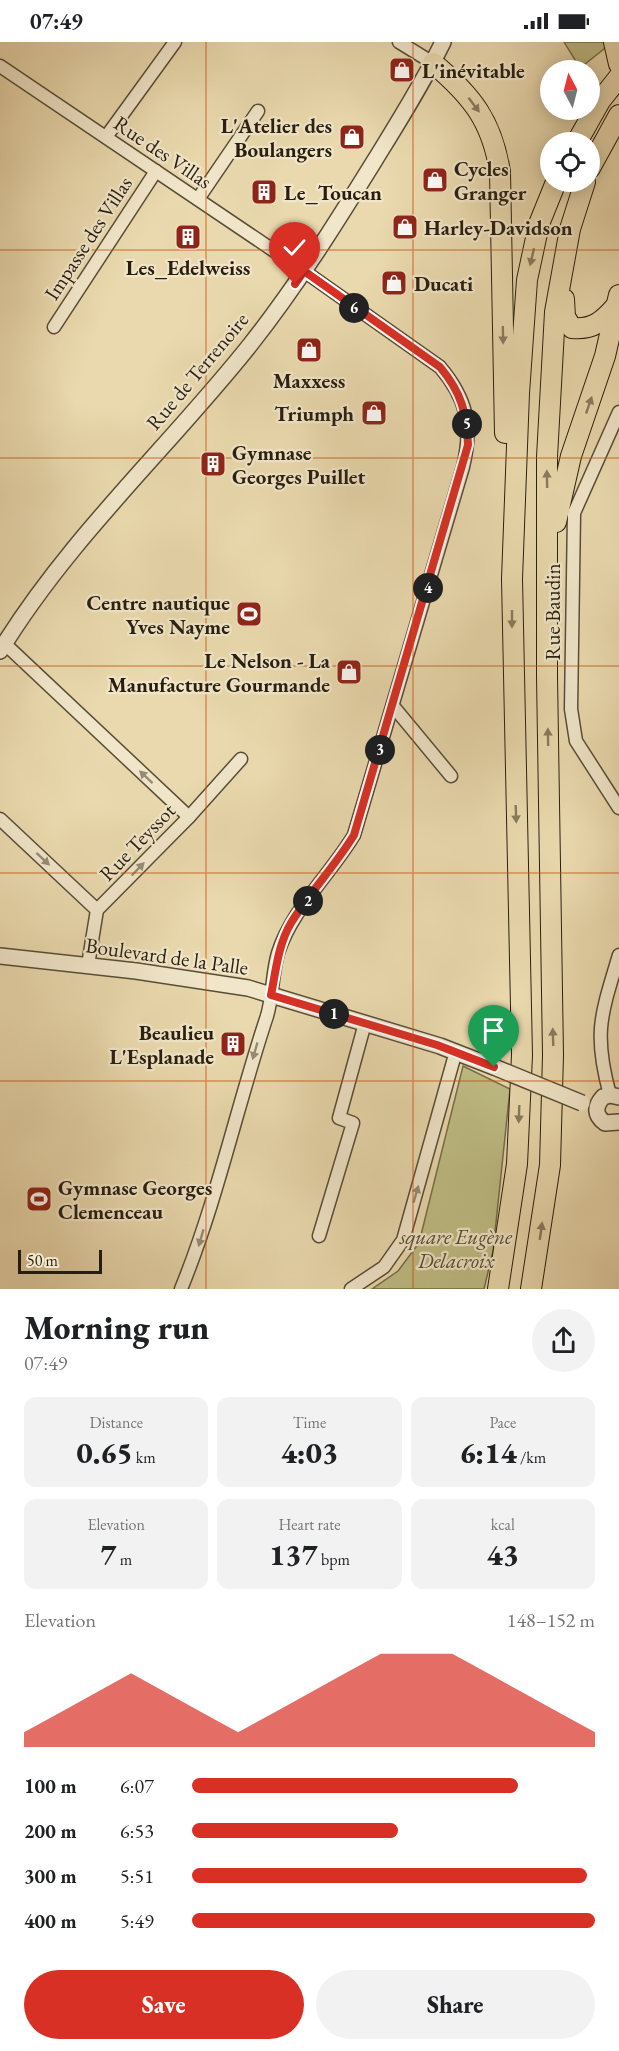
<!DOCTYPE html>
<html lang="en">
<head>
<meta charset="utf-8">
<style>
	:root { --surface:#fff; --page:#f2f2f2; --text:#202124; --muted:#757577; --accent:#d93025 }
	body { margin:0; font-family:"EB Garamond",serif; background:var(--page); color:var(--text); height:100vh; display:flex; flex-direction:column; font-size:22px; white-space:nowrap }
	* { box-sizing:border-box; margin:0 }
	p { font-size:20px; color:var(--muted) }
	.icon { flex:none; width:33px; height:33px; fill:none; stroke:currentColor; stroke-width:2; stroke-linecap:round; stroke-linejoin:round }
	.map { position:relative; height:1247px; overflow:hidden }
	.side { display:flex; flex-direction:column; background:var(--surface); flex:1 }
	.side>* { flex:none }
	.needle { width:39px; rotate:353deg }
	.controls { position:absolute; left:540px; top:18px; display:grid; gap:12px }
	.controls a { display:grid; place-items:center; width:60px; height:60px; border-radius:50%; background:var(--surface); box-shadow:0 3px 15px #0003; font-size:30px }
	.scale { position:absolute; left:18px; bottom:15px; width:84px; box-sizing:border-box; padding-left:6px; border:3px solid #281e0f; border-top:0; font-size:16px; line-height:21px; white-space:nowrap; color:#281e0f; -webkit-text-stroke:4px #f1e6ca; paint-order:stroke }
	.pin { position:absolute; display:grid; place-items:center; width:51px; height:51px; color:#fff; margin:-62px -26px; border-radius:50% 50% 50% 0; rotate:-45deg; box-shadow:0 0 6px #0007 }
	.pin .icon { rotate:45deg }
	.km { position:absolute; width:30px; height:30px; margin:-15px; border-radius:50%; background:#222; color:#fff; font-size:16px; line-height:30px; text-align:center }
	.round { display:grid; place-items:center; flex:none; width:63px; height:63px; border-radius:32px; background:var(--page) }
	.overview { display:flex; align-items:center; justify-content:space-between; height:102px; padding:0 24px }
	h1 { font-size:33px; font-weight:800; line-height:45px }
	.figures { display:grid; grid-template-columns:repeat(3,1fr); gap:9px; height:102px; padding:6px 24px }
	.figures div { display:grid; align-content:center; border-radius:12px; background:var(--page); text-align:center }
	.figures b { font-size:30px; font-weight:800 }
	.figures small { font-size:16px; font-weight:400 }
	.figures p { font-size:16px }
	.chart { height:168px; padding:12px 24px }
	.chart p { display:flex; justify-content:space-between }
	.chart svg { width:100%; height:108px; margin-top:6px; fill:var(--accent); opacity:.7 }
	.primary-button { display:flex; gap:12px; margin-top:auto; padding:12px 24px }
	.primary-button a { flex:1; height:69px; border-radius:36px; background:var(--accent); color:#fff; font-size:24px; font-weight:800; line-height:69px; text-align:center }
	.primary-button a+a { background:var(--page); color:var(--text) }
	ul { padding:0 24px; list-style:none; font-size:20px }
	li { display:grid; grid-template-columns:96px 72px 1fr; align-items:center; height:45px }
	li i { height:15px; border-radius:8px; background:var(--accent) }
	.status { display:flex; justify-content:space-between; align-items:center; height:42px; padding:0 30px; background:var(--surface); direction:ltr }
	.status svg { height:16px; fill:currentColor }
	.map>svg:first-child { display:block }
	.green { fill:#bfbd85; stroke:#746e4a; stroke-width:1.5 }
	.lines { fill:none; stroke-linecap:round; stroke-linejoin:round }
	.minor-casing { stroke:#584d37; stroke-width:15 }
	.tertiary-casing { stroke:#584d37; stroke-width:18 }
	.trunk-casing { stroke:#281e0f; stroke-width:22 }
	.minor { stroke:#f1e6ca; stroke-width:12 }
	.tertiary { stroke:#f1e6ca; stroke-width:15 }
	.trunk { stroke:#ead9ae; stroke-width:20 }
	.tertiary-bridge-casing { stroke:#584d37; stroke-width:18; stroke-linecap:butt }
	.tertiary-bridge { stroke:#f1e6ca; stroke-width:15 }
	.oneway { fill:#897c5e }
	.oneway2 { fill:#978c76 }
	.route-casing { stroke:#fff; stroke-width:12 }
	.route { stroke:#d93025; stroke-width:8 }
	.grid { fill:none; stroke:#cb500c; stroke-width:1.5; stroke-opacity:0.55 }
	.labels { text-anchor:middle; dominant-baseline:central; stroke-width:4.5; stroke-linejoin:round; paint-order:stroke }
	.poi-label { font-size:21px; font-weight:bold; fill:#281e0f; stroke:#f1e6ca; text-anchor:start }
	.street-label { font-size:21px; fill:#281e0f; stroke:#f1e6ca }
	.park-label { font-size:21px; font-style:italic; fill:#554e32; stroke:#f1e6ca }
</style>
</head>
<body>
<div class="status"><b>07:49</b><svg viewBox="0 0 49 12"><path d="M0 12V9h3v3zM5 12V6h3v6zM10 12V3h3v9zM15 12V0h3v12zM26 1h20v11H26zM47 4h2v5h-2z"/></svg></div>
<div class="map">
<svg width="619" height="1247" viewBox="0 0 619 1247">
	<rect width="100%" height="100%" fill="#ead9ae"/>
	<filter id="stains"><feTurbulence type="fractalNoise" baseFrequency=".00333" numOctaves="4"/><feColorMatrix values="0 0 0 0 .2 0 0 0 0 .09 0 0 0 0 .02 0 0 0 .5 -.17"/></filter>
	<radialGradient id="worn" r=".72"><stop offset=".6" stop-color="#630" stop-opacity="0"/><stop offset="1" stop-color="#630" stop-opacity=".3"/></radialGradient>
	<!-- green -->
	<g class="green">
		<path d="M564,0H608L609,3L580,26Z"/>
		<path d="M463,1024L510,1047L493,1209L484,1247H372L398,1229L419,1201Z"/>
	</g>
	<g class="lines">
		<!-- minor casing -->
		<g class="minor-casing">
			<g id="minor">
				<path d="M399,0L433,21"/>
				<path d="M0,24L304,229L440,325C467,357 473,384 463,425L354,793C330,833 292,867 278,911C272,931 273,954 267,974C237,1064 217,1159 181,1247"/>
				<path d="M106,95L175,0"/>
				<path d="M198,157L258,69"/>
				<path d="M54,285L156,129"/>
				<path d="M619,370L574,471L571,667L576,699L619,766"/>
				<path d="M5,602L189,775"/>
				<path d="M393,664L451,734"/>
				<path d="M0,777L97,868"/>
				<path d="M88,923L97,868L189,775L241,717"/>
				<path d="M610,1053C593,991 601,973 619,913"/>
				<path d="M319,1194L353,1081L339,1076L365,981"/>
				<path d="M351,1247L384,1225L403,1198L456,1009"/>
			</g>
		</g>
		<!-- tertiary casing -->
		<g class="tertiary-casing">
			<g id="tertiary">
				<path d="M0,609C69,496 168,406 250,303C296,245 336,181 375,118C399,79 423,41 443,0"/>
				<path d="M0,914L136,929L248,946L440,1004L494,1025"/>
				<path d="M619,1055L610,1053L603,1055C595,1064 594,1073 605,1081L619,1080"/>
			</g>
		</g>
		<!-- trunk casing -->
		<g class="trunk-casing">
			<g id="trunk">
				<path d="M614,0L619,22"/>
				<path d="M433,21C472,54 492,79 500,130L505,391"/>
				<path d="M577,100L600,59L619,35"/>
				<path d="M590,126L619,73"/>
				<path d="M564,257L565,275L572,286C593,288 603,279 616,264"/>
				<path d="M556,480L571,414L605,314L619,253"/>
				<path d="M498,1247L517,1122L522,1013L512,537L519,351L527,238L539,182L556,140"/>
				<path d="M531,1247L550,1123L553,1013L547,634V415L555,270L570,187L585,140"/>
			</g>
		</g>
		<!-- minor -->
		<use href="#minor" class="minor"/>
		<!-- tertiary -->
		<use href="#tertiary" class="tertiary"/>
		<!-- trunk -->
		<use href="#trunk" class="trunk"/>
		<!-- tertiary-bridge casing -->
		<g class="tertiary-bridge-casing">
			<path id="tertiary-bridge" d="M494,1025L582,1061"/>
		</g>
		<!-- tertiary-bridge -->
		<use href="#tertiary-bridge" class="tertiary-bridge"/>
	</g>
	<!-- one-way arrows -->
	<defs><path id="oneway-solid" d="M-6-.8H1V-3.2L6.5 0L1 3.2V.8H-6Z" transform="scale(1.5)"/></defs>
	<g class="oneway">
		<use href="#oneway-solid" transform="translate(474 63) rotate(53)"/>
		<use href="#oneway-solid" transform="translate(532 215) rotate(103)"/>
		<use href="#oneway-solid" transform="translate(503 293) rotate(89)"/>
		<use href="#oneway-solid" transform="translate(589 363) rotate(-71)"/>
		<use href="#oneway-solid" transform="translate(547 437) rotate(-91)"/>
		<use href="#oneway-solid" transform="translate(512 577) rotate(90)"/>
		<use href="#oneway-solid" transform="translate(548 695) rotate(-91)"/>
		<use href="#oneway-solid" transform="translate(516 772) rotate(88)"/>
		<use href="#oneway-solid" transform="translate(553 995) rotate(-92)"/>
		<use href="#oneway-solid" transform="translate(519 1072) rotate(92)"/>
		<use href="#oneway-solid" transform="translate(541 1189) rotate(-82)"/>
	</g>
	<g class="oneway2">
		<use href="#oneway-solid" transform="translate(146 735) rotate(-137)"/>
		<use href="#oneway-solid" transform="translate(43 817) rotate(43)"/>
		<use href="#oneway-solid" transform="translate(138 827) rotate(-46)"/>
		<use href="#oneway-solid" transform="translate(255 1009) rotate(106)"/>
		<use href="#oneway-solid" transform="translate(416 1152) rotate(-74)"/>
		<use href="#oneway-solid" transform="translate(201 1196) rotate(106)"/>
	</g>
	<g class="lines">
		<!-- route casing -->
		<g class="route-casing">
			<path id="route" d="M295,242L304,229L440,325C461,350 467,371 468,403L354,793C335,824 310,850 291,881C278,903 276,928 271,953L437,1003L494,1025"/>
		</g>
		<!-- route -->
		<use href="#route" class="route"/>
	</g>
	<!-- grid -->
	<path class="grid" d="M206,0V1247M413,0V1247M0,208H619M0,416H619M0,624H619M0,831H619M0,1039H619"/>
	<!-- icons -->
	<defs>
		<g id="shop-square" transform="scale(1.35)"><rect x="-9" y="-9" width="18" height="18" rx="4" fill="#8f2418" stroke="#f1e6ca"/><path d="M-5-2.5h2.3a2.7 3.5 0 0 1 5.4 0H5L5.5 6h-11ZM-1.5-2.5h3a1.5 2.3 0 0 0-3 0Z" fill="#fff"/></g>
		<g id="building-square" transform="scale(1.35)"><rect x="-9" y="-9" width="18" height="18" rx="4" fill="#8f2418" stroke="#f1e6ca"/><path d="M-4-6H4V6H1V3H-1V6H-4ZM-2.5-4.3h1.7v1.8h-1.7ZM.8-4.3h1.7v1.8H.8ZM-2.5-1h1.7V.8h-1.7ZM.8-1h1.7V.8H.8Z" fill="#fff"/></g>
		<g id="stadium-square" transform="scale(1.35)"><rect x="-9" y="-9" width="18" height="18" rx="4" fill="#8f2418" stroke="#f1e6ca"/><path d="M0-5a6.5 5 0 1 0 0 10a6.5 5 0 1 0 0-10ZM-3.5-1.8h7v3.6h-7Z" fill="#fff"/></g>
	</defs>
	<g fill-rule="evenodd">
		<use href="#shop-square" x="402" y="28"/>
		<use href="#shop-square" x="352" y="95"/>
		<use href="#shop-square" x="435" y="138"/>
		<use href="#building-square" x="264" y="150"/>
		<use href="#shop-square" x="405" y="185"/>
		<use href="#building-square" x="188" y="195"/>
		<use href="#shop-square" x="394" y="241"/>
		<use href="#shop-square" x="309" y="308"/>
		<use href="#shop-square" x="374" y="371"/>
		<use href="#building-square" x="213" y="422"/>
		<use href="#stadium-square" x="249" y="572"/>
		<use href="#shop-square" x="349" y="630"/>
		<use href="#building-square" x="233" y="1002"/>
		<use href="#stadium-square" x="39" y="1157"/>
	</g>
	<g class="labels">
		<!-- poi labels -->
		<g class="poi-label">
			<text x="422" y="28">L'inévitable</text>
			<text x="332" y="83" text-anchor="end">L'Atelier des<tspan x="332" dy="24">Boulangers</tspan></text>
			<text x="454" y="126">Cycles<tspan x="454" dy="24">Granger</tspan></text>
			<text x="284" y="150">Le_Toucan</text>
			<text x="424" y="185">Harley-Davidson</text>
			<text x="188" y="225" text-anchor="middle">Les_Edelweiss</text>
			<text x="414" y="241">Ducati</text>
			<text x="309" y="338" text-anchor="middle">Maxxess</text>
			<text x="354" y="371" text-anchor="end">Triumph</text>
			<text x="232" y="410">Gymnase<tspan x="232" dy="24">Georges Puillet</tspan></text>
			<text x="230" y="560" text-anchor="end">Centre nautique<tspan x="230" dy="24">Yves Nayme</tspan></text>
			<text x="330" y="618" text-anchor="end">Le Nelson - La<tspan x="330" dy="24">Manufacture Gourmande</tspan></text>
			<text x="214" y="990" text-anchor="end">Beaulieu<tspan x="214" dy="24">L'Esplanade</tspan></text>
			<text x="58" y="1145">Gymnase Georges<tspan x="58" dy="24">Clemenceau</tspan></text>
		</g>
		<!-- street labels -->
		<g class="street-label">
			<text transform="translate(163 110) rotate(34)">Rue des Villas</text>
			<text transform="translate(88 196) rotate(-57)">Impasse des Villas</text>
			<text transform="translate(197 329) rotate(-50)">Rue de Terrenoire</text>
			<text transform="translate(552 570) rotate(-90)">Rue Baudin</text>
			<text transform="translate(137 800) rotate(-46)">Rue Teyssot</text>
			<text transform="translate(167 914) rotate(8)">Boulevard de la Palle</text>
		</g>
		<!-- park labels -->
		<g class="park-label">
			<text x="456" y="1194">square Eugène<tspan x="456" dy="24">Delacroix</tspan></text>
		</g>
	</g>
	<rect width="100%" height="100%" filter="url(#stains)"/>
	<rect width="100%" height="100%" fill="url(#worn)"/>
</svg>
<div class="controls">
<a><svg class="needle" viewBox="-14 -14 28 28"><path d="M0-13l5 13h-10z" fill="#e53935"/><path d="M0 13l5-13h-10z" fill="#757577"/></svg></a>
<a><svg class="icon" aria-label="locate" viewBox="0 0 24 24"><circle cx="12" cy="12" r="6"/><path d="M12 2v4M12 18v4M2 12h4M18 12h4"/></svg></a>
</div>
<div class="scale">50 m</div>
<div class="pin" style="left:494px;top:1025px;background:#1e9e55"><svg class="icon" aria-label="arrive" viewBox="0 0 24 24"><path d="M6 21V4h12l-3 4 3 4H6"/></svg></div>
<div class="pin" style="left:295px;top:242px;background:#d93025"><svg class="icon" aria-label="check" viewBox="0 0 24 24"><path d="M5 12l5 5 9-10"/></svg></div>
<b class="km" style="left:334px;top:972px">1</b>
<b class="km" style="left:308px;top:859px">2</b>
<b class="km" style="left:380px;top:708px">3</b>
<b class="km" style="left:428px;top:546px">4</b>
<b class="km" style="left:467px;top:382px">5</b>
<b class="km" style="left:354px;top:266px">6</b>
</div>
<section class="side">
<div class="overview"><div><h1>Morning run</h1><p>07:49</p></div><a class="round"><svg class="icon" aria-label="share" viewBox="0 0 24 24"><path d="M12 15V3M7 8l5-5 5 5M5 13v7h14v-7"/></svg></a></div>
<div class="figures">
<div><p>Distance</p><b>0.65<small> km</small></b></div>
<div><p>Time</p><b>4:03</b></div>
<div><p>Pace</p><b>6:14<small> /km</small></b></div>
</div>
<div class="figures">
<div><p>Elevation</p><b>7<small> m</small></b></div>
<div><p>Heart rate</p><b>137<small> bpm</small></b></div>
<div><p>kcal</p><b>43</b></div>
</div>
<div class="chart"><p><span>Elevation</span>148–152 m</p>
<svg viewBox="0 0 160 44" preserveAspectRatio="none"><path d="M0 44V38L10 30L20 22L30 14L40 22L50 30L60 38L70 30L80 22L90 14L100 6L110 6L120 6L130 14L140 22L150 30L160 38V44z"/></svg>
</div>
<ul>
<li><b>100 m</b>6:07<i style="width:81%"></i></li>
<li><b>200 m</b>6:53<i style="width:51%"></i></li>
<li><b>300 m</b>5:51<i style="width:98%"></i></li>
<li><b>400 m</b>5:49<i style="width:100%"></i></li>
</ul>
<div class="primary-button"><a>Save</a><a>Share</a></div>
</section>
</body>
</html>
